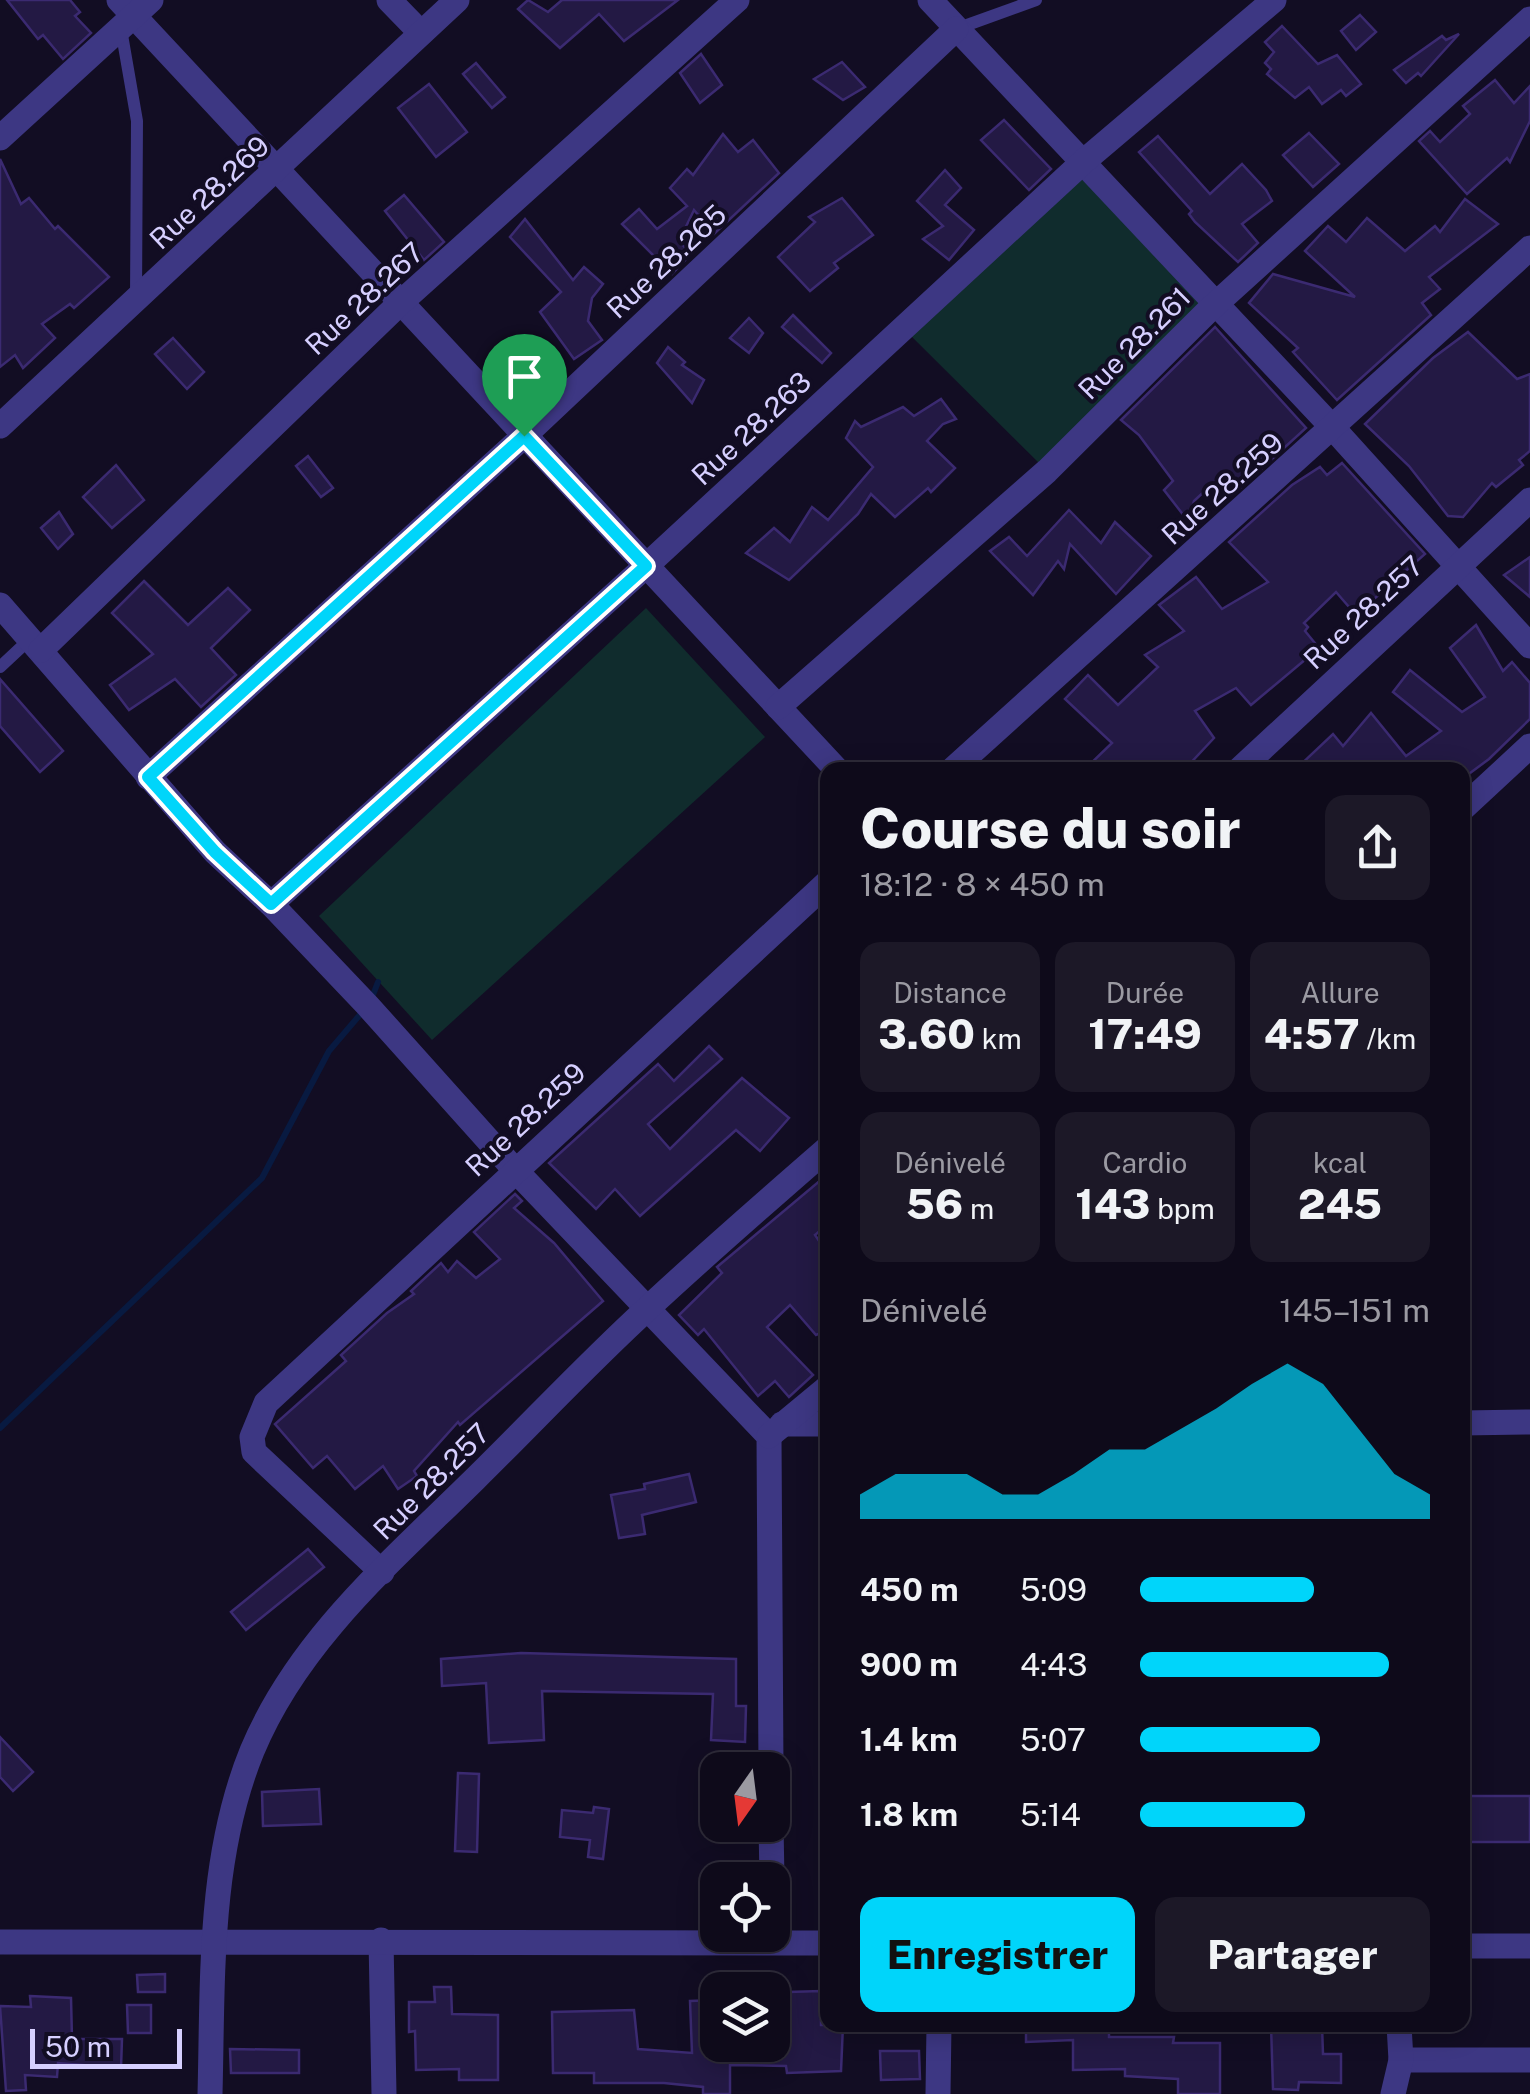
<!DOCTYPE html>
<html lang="fr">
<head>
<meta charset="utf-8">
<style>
	:root { --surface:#0e0a1a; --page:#1c1827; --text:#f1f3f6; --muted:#9b9aa2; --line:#2e2b39; --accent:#00d5fa }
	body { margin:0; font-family:"Public Sans",sans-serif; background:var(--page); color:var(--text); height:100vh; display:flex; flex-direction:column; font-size:38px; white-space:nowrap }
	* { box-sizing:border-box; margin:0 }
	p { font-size:32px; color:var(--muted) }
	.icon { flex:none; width:55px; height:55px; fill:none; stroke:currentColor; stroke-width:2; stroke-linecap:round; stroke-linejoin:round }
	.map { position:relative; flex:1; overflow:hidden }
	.side { position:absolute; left:820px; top:762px; width:650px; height:1270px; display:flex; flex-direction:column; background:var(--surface); border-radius:20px; box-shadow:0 5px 25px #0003,0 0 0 2px var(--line) }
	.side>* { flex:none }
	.needle { width:65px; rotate:194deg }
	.buttons { position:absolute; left:700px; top:1752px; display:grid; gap:20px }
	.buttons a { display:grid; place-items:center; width:90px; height:90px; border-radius:20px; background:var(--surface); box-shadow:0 5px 25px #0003,0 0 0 2px var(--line); font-size:50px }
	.scale { position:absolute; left:30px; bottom:25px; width:152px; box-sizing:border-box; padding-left:10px; border:5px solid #d6cfff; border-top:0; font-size:28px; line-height:35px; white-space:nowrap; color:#d6cfff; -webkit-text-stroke:8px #120d23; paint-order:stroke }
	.pin { position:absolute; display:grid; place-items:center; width:85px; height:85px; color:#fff; margin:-102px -42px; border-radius:50% 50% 50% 0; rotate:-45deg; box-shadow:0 0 10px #0007 }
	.pin .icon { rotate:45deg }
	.round { display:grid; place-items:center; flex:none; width:105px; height:105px; border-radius:20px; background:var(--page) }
	.headline { display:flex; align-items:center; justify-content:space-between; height:170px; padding:0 40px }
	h1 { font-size:55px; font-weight:800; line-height:75px }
	.metrics { display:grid; grid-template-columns:repeat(3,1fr); gap:15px; height:170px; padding:10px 40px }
	.metrics div { display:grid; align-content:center; border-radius:20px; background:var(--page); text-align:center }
	.metrics b { font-size:42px; font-weight:800 }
	.metrics small { font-size:28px; font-weight:400 }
	.metrics p { font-size:28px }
	.chart { height:280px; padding:20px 40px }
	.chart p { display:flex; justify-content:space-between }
	.chart svg { width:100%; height:180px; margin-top:10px; fill:var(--accent); opacity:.7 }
	.primary-button { display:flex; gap:20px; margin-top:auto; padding:20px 40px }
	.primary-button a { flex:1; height:115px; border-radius:20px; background:var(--accent); color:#111; font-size:40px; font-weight:800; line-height:115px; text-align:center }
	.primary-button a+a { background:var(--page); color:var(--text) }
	ul { padding:0 40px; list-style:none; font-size:32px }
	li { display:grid; grid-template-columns:160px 120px 1fr; align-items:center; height:75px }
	li i { height:25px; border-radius:12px; background:var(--accent) }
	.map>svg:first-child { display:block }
	.green { fill:#102c2d }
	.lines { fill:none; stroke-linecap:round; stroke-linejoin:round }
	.stream { stroke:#081a41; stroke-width:6 }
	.building { fill:#231944; stroke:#3b2a71; stroke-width:2.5 }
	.service { stroke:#3d3783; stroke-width:12 }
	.minor { stroke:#3d3783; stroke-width:25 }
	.tertiary { stroke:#3d3783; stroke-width:25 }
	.route-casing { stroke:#fff; stroke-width:20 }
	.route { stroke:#00d5fa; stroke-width:12 }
	.labels { text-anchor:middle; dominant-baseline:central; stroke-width:8; stroke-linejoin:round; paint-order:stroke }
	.street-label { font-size:28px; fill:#d6cfff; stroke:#120d23 }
</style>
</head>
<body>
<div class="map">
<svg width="1530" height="2094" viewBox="0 0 1530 2094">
	<rect width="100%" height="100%" fill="#120d23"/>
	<!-- green -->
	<g class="green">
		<path d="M1081,175L1207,312L1047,471L903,328Z"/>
		<path d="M646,608L765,737L432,1040L319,916Z"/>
	</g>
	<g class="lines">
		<!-- stream -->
		<g class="stream">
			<path d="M371,1000L378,982"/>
			<path d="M0,1428L262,1178L329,1051L364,1010"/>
		</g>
	</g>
	<!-- building -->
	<g class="building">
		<path d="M7,0H70L80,12L75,16L91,33L63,59L43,35L38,39Z"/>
		<path d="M528,0L548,12L562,0H678L624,41L599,14L560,48L518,9Z"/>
		<path d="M1360,15L1376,32L1356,50L1341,31Z"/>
		<path d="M1282,26L1318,64L1337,55L1361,84L1346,96L1341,90L1322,104L1309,87L1295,98L1267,74L1271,69L1265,63L1274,52L1265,42Z"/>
		<path d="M1459,34L1421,76L1418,73L1406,83L1394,70L1442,36L1446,40Z"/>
		<path d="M701,54L722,85L700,103L680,73Z"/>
		<path d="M842,62L865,87L843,100L814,79Z"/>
		<path d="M476,63L505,97L492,108L463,74Z"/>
		<path d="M1495,80L1514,103L1530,86V121L1510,162L1507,158L1467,194L1419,141L1430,131L1440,142L1470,114L1463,106Z"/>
		<path d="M429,84L467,132L436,157L398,108Z"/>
		<path d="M1004,120L1051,169L1029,190L981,140Z"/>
		<path d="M1309,133L1339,164L1313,187L1283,155Z"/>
		<path d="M723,134L738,152L753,140L779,173L714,234L694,210L679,241L691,254L672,274L622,224L639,209L657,229L687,206L670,188L687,169L693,175Z"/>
		<path d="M1158,136L1210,194L1242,164L1266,190L1272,201L1242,224L1258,243L1238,262L1195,222L1189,214L1192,211L1139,152Z"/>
		<path d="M0,159L21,204L29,198L55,229L58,226L109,277L74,308L70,304L42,324L55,338L23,368L15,355L0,367Z"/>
		<path d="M945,170L961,188L945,205L974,230L949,260L923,239L943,226L917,201Z"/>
		<path d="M404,195L444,242L424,260L385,211Z"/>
		<path d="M842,198L873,235L834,263L838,268L810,291L778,257L815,222L809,217Z"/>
		<path d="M1465,199L1498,224L1429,277L1440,289L1422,303L1431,315L1337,400L1293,352L1298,348L1249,303L1273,274L1355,297L1305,251L1328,226L1346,242L1367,218L1405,251L1435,226L1440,232Z"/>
		<path d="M525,219L573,280L584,267L603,284L592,298L588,321L602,340L574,359L540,312L561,292L510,237Z"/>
		<path d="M793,315L831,353L822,363L782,327Z"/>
		<path d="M749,318L763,333L749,353L730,338Z"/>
		<path d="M1215,327L1306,428L1239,489L1225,472L1194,501L1188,521L1164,490L1173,481L1139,435L1121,420Z"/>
		<path d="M1468,332L1517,379L1530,374V451L1519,460L1523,465L1496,487L1492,483L1463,517L1448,516L1409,466L1365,424L1433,358Z"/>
		<path d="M173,338L204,372L187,389L155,354Z"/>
		<path d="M668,347L685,362L682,365L704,380L692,403L657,363Z"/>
		<path d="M941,399L956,419L943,424L927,441L955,468L931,492L928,488L895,517L871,494L858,514L789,580L746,553L774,528L790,542L812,507L828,520L873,467L846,438L855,421L861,427L903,407L914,416Z"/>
		<path d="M308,456L333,488L321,497L296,466Z"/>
		<path d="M1342,463L1425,554L1356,615L1336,592L1304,623L1308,627L1305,631L1319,648L1251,705L1236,688L1195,711L1214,738L1184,770H1084L1112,743L1065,699L1088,675L1118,705L1158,667L1145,655L1184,631L1159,605L1196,577L1222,609L1268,582L1229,542L1292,485L1320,467L1327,475Z"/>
		<path d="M116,465L144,500L112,528L83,497Z"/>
		<path d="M1069,510L1101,543L1115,522L1151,556L1116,594L1070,544L1064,569L1058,561L1033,595L990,551L1009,537L1027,556Z"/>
		<path d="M59,512L73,534L58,549L41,528Z"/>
		<path d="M1530,557V597L1504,575Z"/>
		<path d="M144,581L188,625L228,588L250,610L211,648L236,675L201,707L175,679L129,710L110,685L153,654L112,613Z"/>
		<path d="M1476,625L1503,671L1512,662L1530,683V719L1489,759L1462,779V770H1295L1333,734L1343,746L1371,713L1406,756L1441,731L1393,692L1410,670L1462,712L1485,697L1450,648Z"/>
		<path d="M0,679L63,751L40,772L0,726Z"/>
		<path d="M709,1046L722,1059L648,1124L670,1149L742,1078L789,1118L760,1151L736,1130L640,1216L615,1189L596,1209L549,1163L658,1064L674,1081Z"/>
		<path d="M828,1174V1224L815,1235L828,1254V1330L816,1335L790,1305L767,1327L813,1375L789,1397L775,1381L758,1396L704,1329L698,1335L679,1315L722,1273L717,1267Z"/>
		<path d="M515,1194L522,1201L514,1208L554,1243L603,1301L460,1425L458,1422L414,1471L417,1476L398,1489L383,1466L355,1489L327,1456L313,1468L275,1424L346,1361L341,1355L387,1313L414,1294L411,1291L441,1263L448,1272L457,1261L476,1278L500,1259L474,1232Z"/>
		<path d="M689,1474L696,1502L642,1515L645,1534L619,1538L611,1495L645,1489L644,1484Z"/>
		<path d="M308,1549L324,1567L246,1630L231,1612Z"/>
		<path d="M521,1653L736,1659V1706H746L745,1742L711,1740L713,1694L542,1691L544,1740L489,1743L486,1683L442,1686L441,1659Z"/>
		<path d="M0,1737L33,1772L13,1791L0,1777Z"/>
		<path d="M458,1773L479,1774L477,1852L455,1851Z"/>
		<path d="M319,1789L321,1824L263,1826L262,1792Z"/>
		<rect x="1462" y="1796" width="68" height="46"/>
		<path d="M594,1807L609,1809L603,1859L588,1857L590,1840L560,1837L562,1810L593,1813Z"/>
		<path d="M165,1974V1992H138L137,1975Z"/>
		<path d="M434,1987H451L452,2014L498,2015V2080H459V2069L416,2070L415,2031L409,2032V2002H435Z"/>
		<path d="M821,1991V2025H843L841,2071L787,2073L786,2066L730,2065V2094H703V2087L664,2083H594V2073H553L552,2012L634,2010L638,2049L692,2053L690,2001L716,2000L718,2045H788V1992Z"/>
		<path d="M30,1996L71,1998L72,2039H122L121,2068L58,2063L57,2077L25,2075L26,2090L6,2091L0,2006L31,2007Z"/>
		<path d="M127,2005H151V2033H128Z"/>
		<path d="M1026,2025H1109V2037H1174L1173,2043H1220V2094H1178V2079L1125,2076V2069L1073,2070V2040L1026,2042Z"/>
		<path d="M1271,2025H1322L1323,2054H1341V2083L1299,2082L1298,2090L1273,2089Z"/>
		<path d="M230,2049L299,2050V2073H231Z"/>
		<path d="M880,2051H919L920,2079L881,2080Z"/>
	</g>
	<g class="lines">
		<!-- service -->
		<g class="service">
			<path d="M121,29L137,121L136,298"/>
			<path d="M956,29L1036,0"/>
			<path d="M0,667L30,639"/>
		</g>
		<!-- minor -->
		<g class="minor">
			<path d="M119,0L837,770"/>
			<path d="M389,0L421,33"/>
			<path d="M930,0L1333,428L1530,646"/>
			<path d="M0,138L151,0"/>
			<path d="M0,426L457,0"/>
			<path d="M0,605L215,852L271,904L368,1006L514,1169L769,1436L771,1770"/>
			<path d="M41,650L399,304L737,0"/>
			<path d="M778,707L1047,471L1207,312L1530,19"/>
			<path d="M952,770L1530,248"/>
			<path d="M148,777L524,436L956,29"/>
			<path d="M1462,809L1530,746"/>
			<path d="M271,904L646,566L1083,162L1274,0"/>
			<path d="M1462,1423L1530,1422"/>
			<path d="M782,1424H828"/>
			<path d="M769,1436L828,1387"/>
			<path d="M382,1572L254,1452L252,1437L266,1403L828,882"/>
			<path d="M771,1825L772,1880"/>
			<path d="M381,1940L384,2094"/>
			<path d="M0,1942L828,1943"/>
			<path d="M1462,1946H1530"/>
			<path d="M1401,2060H1530"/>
			<path d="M938,2094L939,2025"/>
			<path d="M1393,2094L1401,2060L1399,2025"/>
		</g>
		<!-- tertiary -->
		<g class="tertiary">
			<path d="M1239,770L1530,500"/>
			<path d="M210,2094C213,1980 208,1859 252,1751C298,1640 392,1561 475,1479C533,1422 588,1363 647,1309C706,1254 767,1201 828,1148"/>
		</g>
	</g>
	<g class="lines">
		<!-- route casing -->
		<g class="route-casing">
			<path id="route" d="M524,436L646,566L271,904L215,852L148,777Z"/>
		</g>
		<!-- route -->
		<use href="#route" class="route"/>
	</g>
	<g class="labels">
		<!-- street labels -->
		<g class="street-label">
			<text transform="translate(209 192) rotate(-43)">Rue 28.269</text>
			<text transform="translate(666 261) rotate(-43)">Rue 28.265</text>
			<text transform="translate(364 298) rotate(-43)">Rue 28.267</text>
			<text transform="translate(1134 343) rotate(-45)">Rue 28.261</text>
			<text transform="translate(751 428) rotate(-43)">Rue 28.263</text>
			<text transform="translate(1222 488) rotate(-42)">Rue 28.259</text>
			<text transform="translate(1363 612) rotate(-43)">Rue 28.257</text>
			<text transform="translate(525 1119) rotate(-43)">Rue 28.259</text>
			<text transform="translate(431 1481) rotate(-45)">Rue 28.257</text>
		</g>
	</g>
</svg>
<div class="buttons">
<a><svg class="needle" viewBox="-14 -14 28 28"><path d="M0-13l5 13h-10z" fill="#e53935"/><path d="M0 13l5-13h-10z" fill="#9b9aa2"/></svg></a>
<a><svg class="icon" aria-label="locate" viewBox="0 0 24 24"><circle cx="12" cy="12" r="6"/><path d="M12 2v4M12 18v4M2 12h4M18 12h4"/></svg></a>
<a><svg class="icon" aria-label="layers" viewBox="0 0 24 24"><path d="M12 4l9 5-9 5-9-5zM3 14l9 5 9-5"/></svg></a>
</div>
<div class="scale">50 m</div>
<div class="pin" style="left:524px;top:436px;background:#1e9e55"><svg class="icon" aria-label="arrive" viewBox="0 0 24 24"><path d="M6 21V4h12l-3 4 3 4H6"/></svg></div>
<section class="side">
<div class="headline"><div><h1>Course du soir</h1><p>18:12 · 8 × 450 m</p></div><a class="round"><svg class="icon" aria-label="share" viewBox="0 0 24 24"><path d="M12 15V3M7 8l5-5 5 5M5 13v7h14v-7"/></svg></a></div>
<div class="metrics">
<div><p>Distance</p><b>3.60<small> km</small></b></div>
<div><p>Durée</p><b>17:49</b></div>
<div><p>Allure</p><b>4:57<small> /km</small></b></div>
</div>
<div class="metrics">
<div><p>Dénivelé</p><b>56<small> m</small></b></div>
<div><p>Cardio</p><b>143<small> bpm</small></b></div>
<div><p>kcal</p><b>245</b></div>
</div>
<div class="chart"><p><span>Dénivelé</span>145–151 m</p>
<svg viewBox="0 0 160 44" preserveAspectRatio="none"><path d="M0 44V38L10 33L20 33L30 33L40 38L50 38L60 33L70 27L80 27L90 22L100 17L110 11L120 6L130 11L140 22L150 33L160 38V44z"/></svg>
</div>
<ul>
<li><b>450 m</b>5:09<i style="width:60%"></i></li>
<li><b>900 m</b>4:43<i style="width:86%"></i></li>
<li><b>1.4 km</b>5:07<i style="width:62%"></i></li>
<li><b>1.8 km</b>5:14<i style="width:57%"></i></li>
</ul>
<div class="primary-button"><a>Enregistrer</a><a>Partager</a></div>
</section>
</div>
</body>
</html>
